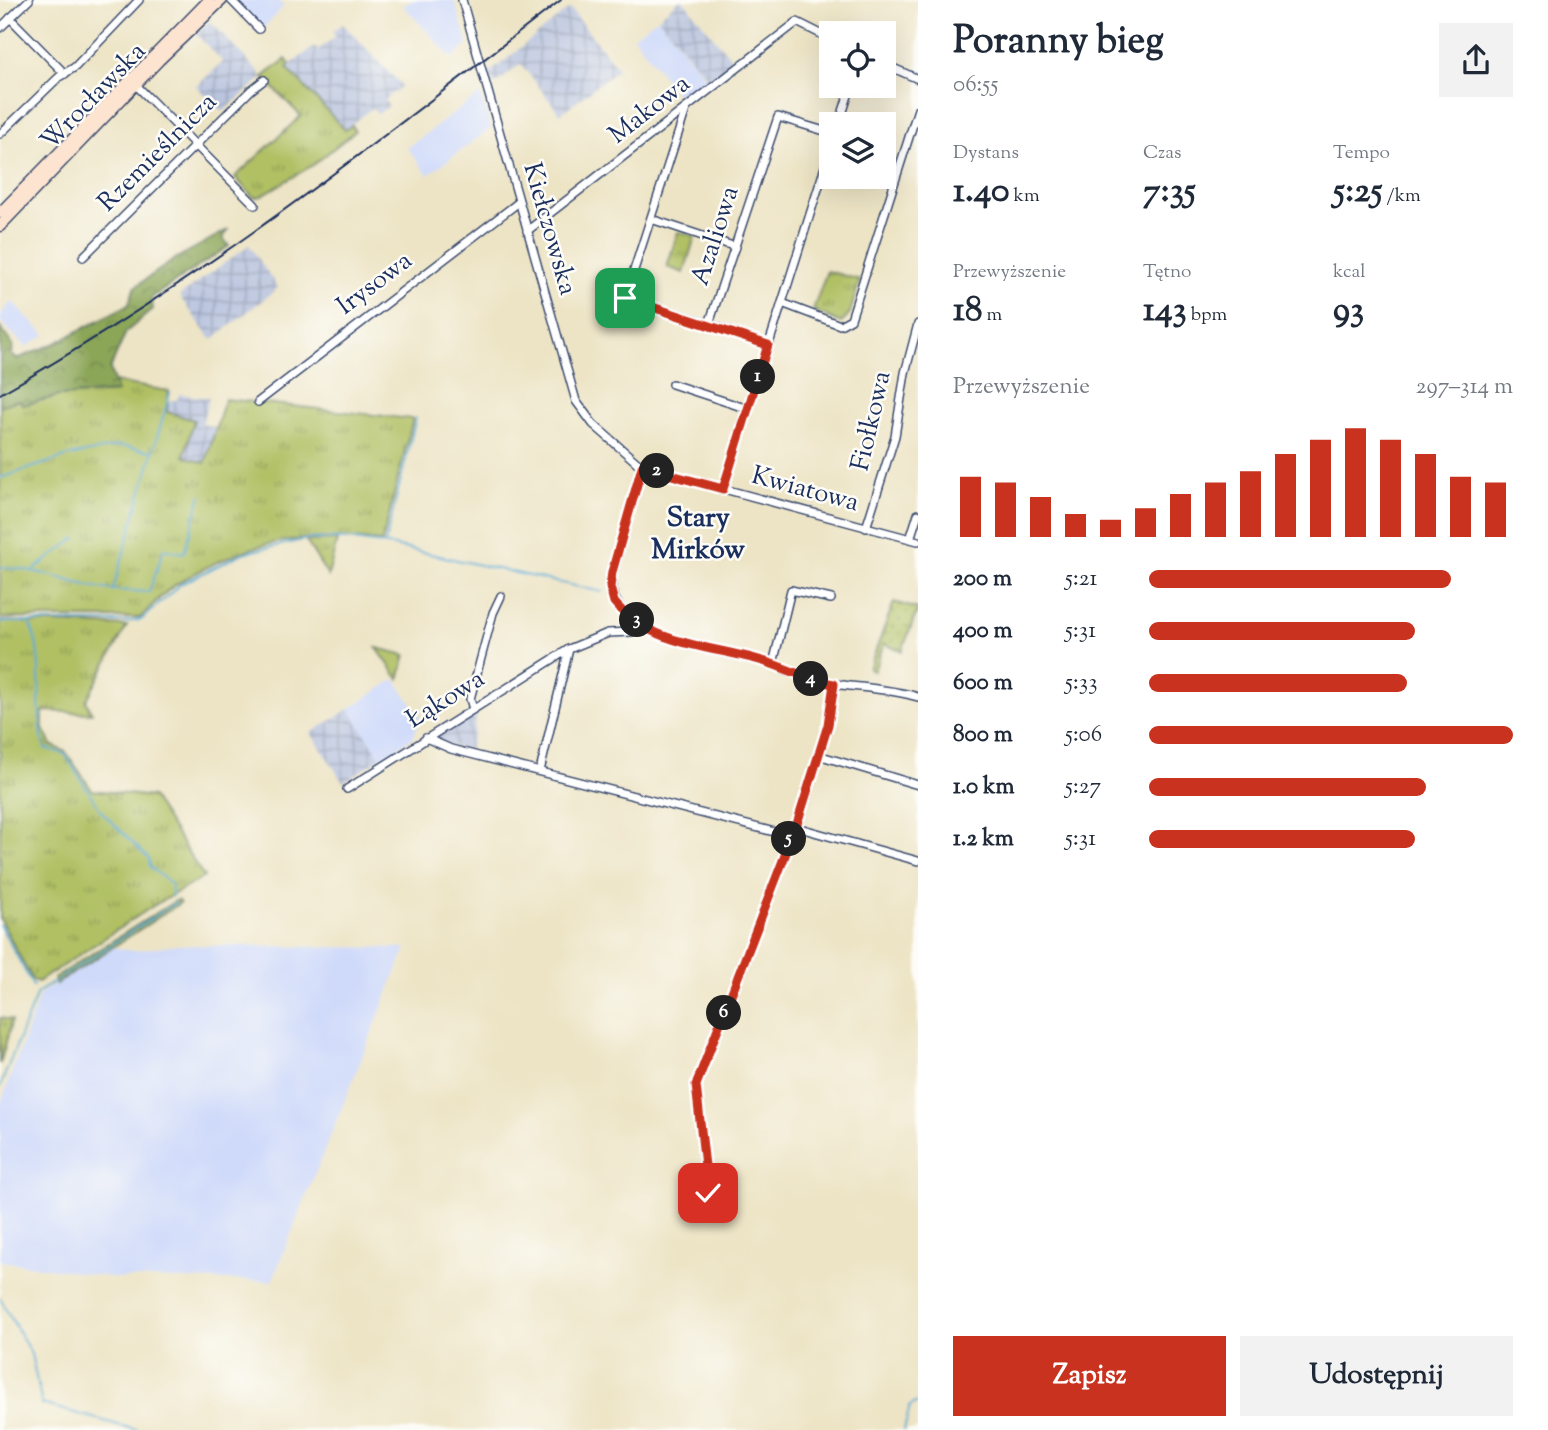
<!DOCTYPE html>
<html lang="pl">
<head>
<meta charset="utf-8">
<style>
	:root { --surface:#fff; --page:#f2f2f3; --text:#1f2937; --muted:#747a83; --accent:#c8321e }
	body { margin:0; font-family:"Sorts Mill Goudy",serif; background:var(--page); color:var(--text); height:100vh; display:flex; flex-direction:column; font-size:26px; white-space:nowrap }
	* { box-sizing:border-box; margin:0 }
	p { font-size:23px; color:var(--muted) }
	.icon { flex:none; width:38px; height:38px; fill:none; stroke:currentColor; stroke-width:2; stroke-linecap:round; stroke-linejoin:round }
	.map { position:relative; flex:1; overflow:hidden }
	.side { display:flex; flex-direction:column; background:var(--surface); width:630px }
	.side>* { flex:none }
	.controls { position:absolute; left:819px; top:21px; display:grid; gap:14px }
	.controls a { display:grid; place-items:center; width:77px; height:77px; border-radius:0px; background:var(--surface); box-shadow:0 7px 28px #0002; font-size:35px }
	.pin { position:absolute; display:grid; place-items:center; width:60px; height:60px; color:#fff; margin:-30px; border-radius:14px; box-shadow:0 4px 10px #0006 }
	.km { position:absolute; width:35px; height:35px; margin:-18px; border-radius:50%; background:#222; color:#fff; font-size:19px; line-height:35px; text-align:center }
	.round { display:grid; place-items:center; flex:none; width:74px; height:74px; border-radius:0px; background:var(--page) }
	.headline { display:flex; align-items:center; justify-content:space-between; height:119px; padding:0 35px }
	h1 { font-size:38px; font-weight:700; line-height:52px }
	.stats { display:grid; grid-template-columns:repeat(3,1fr); gap:10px; height:119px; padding:7px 35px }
	.stats div { display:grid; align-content:center }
	.stats b { font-size:35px; font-weight:700 }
	.stats small { font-size:19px; font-weight:400 }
	.stats p { font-size:19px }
	.chart { height:196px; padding:14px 35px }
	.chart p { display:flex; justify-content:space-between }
	.chart svg { width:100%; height:126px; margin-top:7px; stroke:var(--accent); stroke-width:6 }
	.action { display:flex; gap:14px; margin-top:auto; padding:14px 35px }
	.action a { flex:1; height:80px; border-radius:0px; background:var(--accent); color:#fff; font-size:28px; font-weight:700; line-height:80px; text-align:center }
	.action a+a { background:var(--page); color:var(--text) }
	ul { padding:0 35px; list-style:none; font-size:23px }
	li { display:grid; grid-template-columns:112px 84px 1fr; align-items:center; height:52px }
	li i { height:18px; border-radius:9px; background:var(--accent) }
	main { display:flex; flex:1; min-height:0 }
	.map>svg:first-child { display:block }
	.built { fill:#cfdafa }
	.industrial { fill:url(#industrial-grid) }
	.grass { fill:url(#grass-tufts); stroke:#667860; stroke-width:2 }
	.forest { fill:url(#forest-crowns); stroke:#546a5c; stroke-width:2 }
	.park { fill:url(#park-dots); stroke:#667860; stroke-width:2 }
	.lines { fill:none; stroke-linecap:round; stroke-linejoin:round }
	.stream { stroke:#59aad4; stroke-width:2 }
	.street-casing { stroke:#3a4a6d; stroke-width:10 }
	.secondary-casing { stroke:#3a4a6d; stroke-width:13 }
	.street { stroke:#fff; stroke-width:7 }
	.secondary { stroke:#fde4d1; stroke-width:10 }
	.rail { stroke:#1b2f5e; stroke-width:2 }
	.route-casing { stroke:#fff; stroke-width:14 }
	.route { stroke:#c8321e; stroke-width:9 }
	.labels { text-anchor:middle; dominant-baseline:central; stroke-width:5; stroke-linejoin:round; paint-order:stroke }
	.street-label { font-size:26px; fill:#1b2f5e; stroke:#fdfcf7 }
	.neighbourhood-label { font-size:28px; font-weight:bold; fill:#1b2f5e; stroke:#fdfcf7 }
</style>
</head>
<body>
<main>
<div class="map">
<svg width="918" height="1430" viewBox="0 0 918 1430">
	<defs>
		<pattern id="industrial-grid" width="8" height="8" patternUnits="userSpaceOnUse" patternTransform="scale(1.75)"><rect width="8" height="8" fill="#bac4de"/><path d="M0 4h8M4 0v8" fill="none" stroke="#96a0b7"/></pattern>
		<pattern id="grass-tufts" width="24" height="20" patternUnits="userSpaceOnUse" patternTransform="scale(1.75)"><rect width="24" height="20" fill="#b0c063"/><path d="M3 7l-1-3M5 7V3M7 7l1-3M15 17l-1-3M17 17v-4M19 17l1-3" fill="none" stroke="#8e9c55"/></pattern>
		<pattern id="forest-crowns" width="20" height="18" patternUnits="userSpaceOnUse" patternTransform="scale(1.75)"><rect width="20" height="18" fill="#8ca659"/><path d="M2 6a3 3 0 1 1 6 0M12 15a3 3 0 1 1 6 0" fill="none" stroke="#72884d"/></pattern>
		<pattern id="park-dots" width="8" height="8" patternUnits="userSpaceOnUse" patternTransform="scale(1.75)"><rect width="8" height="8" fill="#b0c063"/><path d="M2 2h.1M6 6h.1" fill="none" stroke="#8e9c55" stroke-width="1.8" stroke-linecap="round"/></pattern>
	</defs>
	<rect width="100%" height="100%" fill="#fdfcf7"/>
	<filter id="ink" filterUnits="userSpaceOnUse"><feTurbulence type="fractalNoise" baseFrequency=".0143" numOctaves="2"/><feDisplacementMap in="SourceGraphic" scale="14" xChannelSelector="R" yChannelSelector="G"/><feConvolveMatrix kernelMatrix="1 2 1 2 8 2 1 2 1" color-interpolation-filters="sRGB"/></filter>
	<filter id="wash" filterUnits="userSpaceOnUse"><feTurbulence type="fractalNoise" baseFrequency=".00686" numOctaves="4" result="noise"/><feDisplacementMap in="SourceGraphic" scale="28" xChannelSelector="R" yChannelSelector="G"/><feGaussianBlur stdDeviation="1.57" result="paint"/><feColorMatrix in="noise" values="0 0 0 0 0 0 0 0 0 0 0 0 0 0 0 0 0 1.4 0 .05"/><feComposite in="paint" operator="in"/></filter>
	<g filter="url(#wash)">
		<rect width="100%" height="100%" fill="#ede4c5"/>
		<!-- built -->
		<g class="built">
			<path d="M234,0H278L284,6L259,33L231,3Z"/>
			<path d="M413,0H454L468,45L452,58L403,6Z"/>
			<path d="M658,18L708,81L682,101L633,36Z"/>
			<path d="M480,94L491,128L428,175L407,148Z"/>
			<path d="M12,301L30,320L46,335L26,347L0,321V315Z"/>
			<path d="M395,679L420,716L414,737L381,758L349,709Z"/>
			<path d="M176,945L406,948L272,1281L116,1278L0,1261V1105L40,994L112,947L132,951Z"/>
		</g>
		<!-- industrial -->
		<g class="industrial">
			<path d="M679,0H683L732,59V63L709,80L658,18Z"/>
			<path d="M570,8L618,69L560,114L521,64L494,85L488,74Z"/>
			<path d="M210,21L263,77L223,112L196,86L223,62L196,34Z"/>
			<path d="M343,24L402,86L384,100L389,106L378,114L372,108L345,130L287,67L314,47L318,50L336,36L333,31Z"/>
			<path d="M249,245L278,288L212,340L179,296Z"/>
			<path d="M179,394L209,398L202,423L216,428L206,463L183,456L167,412L170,400H177Z"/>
			<path d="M349,709L381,758L343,782L311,733Z"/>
			<path d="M478,710L469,751L432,740Z"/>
		</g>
		<!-- grass -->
		<g class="grass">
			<path d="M286,59L290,64L287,68L345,130L352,125L355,131L313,165L259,197H253L235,177L301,116L263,77Z"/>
			<path d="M678,232L695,236L684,273L667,267Z"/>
			<path d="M827,271L860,280L850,313L841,323L813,310Z"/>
			<path d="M114,382L169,391L167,412L194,420L184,456L205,463L225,399L413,419L382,542C300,532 252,539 180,582C165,590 152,606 140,618H0V406L18,400L24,405L58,396L116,392Z"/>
			<path d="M337,540L328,576L306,541Z"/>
			<path d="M0,621L127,626L86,701L92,713L43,711V729L51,745L66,752L92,790L152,797L204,877L153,906L38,982L32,980L0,919Z"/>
			<path d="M377,648L406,655L399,679Z"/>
			<path d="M177,900L180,903L56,984L54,978Z"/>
			<path d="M0,1018L12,1020L0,1064Z"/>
		</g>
		<!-- forest -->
		<path class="forest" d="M229,229L223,238L229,246L151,298L153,309L126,332L110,369L117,392L58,396L24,405L18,400L0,406V328L13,345L12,355L17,359L56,343L128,305L135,287L175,259Z"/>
		<!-- park -->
		<path class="park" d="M894,602L918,609L902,651L884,644L874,671L869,669Z"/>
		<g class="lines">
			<!-- stream -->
			<g class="stream">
				<path d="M0,478L65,457L119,446L152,451"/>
				<path d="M385,543L416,418"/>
				<path d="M0,568C40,567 74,586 113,590L170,393"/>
				<path d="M35,569L76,538"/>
				<path d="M114,590L149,592L164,549L184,553L201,495"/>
				<path d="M0,622H126L141,620L181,584L243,553L308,539H348L394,546L602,592"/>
				<path d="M29,622C48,661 32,706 45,748L65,754L101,811L149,859L150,867L171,884L172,896"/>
				<path d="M0,925L33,986"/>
				<path d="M0,1087L37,993L175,903"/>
				<path d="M0,1298L31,1354L42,1404L137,1430"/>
				<path d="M904,1430L910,1406L918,1402"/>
			</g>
		</g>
	</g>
	<g filter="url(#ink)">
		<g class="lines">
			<!-- street casing -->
			<g class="street-casing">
				<g id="street">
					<path d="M231,0L259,29"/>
					<path d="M462,0L576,401L593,424L642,467L918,541"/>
					<path d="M10,18L65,74"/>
					<path d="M0,28L29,0"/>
					<path d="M884,64L918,79"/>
					<path d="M135,84L255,205"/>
					<path d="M686,109L625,298L709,324"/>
					<path d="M839,124L851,86"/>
					<path d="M0,134L59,77L75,67L139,0"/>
					<path d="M651,219L736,247"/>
					<path d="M527,231L797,22L831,39"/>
					<path d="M83,257L251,90L264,80"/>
					<path d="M782,303L840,325L851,319L918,109"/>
					<path d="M768,345L709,324L778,117L831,133"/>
					<path d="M672,384L748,409"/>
					<path d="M258,402L519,202"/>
					<path d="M642,467L612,576C602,636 721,650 762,661C784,667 804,679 828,683C859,688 888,688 918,697"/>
					<path d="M723,489L831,148"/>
					<path d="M866,528L895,436L905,373L918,324"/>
					<path d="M910,539L918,514"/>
					<path d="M773,664L791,590L831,599"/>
					<path d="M473,709L470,699L493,613L501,596"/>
					<path d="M426,738L451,749L790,836"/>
					<path d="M818,755L918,785"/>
					<path d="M540,771L569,649"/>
					<path d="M347,789L569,649L608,633L632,632L640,622"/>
					<path d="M796,827L918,861"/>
					<path d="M709,1205L696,1085L796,827L828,725L834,684"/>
				</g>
			</g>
			<!-- secondary casing -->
			<g class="secondary-casing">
				<g id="secondary">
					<path d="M0,213L209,0"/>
					<path d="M0,226L159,60L222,0"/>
				</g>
			</g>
			<!-- street -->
			<use href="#street" class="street"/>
			<!-- secondary -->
			<use href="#secondary" class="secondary"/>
			<!-- rail -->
			<path class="rail" d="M0,394C201,281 380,140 561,0"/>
		</g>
	</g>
	<g class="lines" filter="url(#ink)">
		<!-- route casing -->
		<g class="route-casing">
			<path id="route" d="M625,298L768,345L723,489L642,467L612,572L610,587L614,602C651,648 721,646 772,664C793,671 811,681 834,684L828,725L796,827L696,1085L708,1193"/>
		</g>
		<!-- route -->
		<use href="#route" class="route"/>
	</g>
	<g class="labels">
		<!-- street labels -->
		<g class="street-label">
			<text transform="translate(94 97) rotate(-46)">Wrocławska</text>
			<text transform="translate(650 110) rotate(-38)">Makowa</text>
			<text transform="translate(158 153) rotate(-45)">Rzemieślnicza</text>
			<text transform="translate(549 229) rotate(74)">Kiełczowska</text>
			<text transform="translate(716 236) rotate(-72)">Azaliowa</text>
			<text transform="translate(375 284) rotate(-37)">Irysowa</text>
			<text transform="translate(872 421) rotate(-77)">Fiołkowa</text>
			<text transform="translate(805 490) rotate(15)">Kwiatowa</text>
			<text transform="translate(446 700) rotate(-32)">Łąkowa</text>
		</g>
		<!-- neighbourhood labels -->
		<g class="neighbourhood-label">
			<text x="698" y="519">Stary<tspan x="698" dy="32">Mirków</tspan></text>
		</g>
	</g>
</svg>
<div class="controls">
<a><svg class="icon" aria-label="locate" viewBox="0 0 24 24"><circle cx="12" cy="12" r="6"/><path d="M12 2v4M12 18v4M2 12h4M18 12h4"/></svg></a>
<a><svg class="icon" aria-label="layers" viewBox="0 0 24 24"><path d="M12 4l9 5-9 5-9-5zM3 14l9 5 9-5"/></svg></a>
</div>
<div class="pin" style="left:625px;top:298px;background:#1e9e55"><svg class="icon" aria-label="arrive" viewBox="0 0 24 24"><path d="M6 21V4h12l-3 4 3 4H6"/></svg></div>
<div class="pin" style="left:708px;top:1193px;background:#d93025"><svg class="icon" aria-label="check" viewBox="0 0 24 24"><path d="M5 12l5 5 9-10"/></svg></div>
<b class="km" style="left:758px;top:377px">1</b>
<b class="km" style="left:657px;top:471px">2</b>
<b class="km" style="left:637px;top:620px">3</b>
<b class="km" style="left:811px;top:679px">4</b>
<b class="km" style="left:789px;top:839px">5</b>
<b class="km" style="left:724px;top:1013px">6</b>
</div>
<section class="side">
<div class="headline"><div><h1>Poranny bieg</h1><p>06:55</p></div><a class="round"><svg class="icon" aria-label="share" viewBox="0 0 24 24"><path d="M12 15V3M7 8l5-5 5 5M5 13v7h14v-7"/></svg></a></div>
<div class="stats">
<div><p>Dystans</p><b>1.40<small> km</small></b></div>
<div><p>Czas</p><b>7:35</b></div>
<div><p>Tempo</p><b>5:25<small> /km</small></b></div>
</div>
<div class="stats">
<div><p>Przewyższenie</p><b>18<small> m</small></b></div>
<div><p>Tętno</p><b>143<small> bpm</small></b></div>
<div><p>kcal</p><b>93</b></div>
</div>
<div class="chart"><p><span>Przewyższenie</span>297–314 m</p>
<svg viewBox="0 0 160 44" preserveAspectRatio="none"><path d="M5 44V23M15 44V25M25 44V30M35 44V36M45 44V38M55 44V34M65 44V29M75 44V25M85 44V21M95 44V15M105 44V10M115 44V6M125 44V10M135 44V15M145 44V23M155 44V25"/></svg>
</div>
<ul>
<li><b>200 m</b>5:21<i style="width:83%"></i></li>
<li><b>400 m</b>5:31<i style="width:73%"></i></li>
<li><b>600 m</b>5:33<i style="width:71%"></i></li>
<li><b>800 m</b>5:06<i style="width:100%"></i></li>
<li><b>1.0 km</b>5:27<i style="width:76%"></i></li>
<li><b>1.2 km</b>5:31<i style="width:73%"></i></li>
</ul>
<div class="action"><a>Zapisz</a><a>Udostępnij</a></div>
</section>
</main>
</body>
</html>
